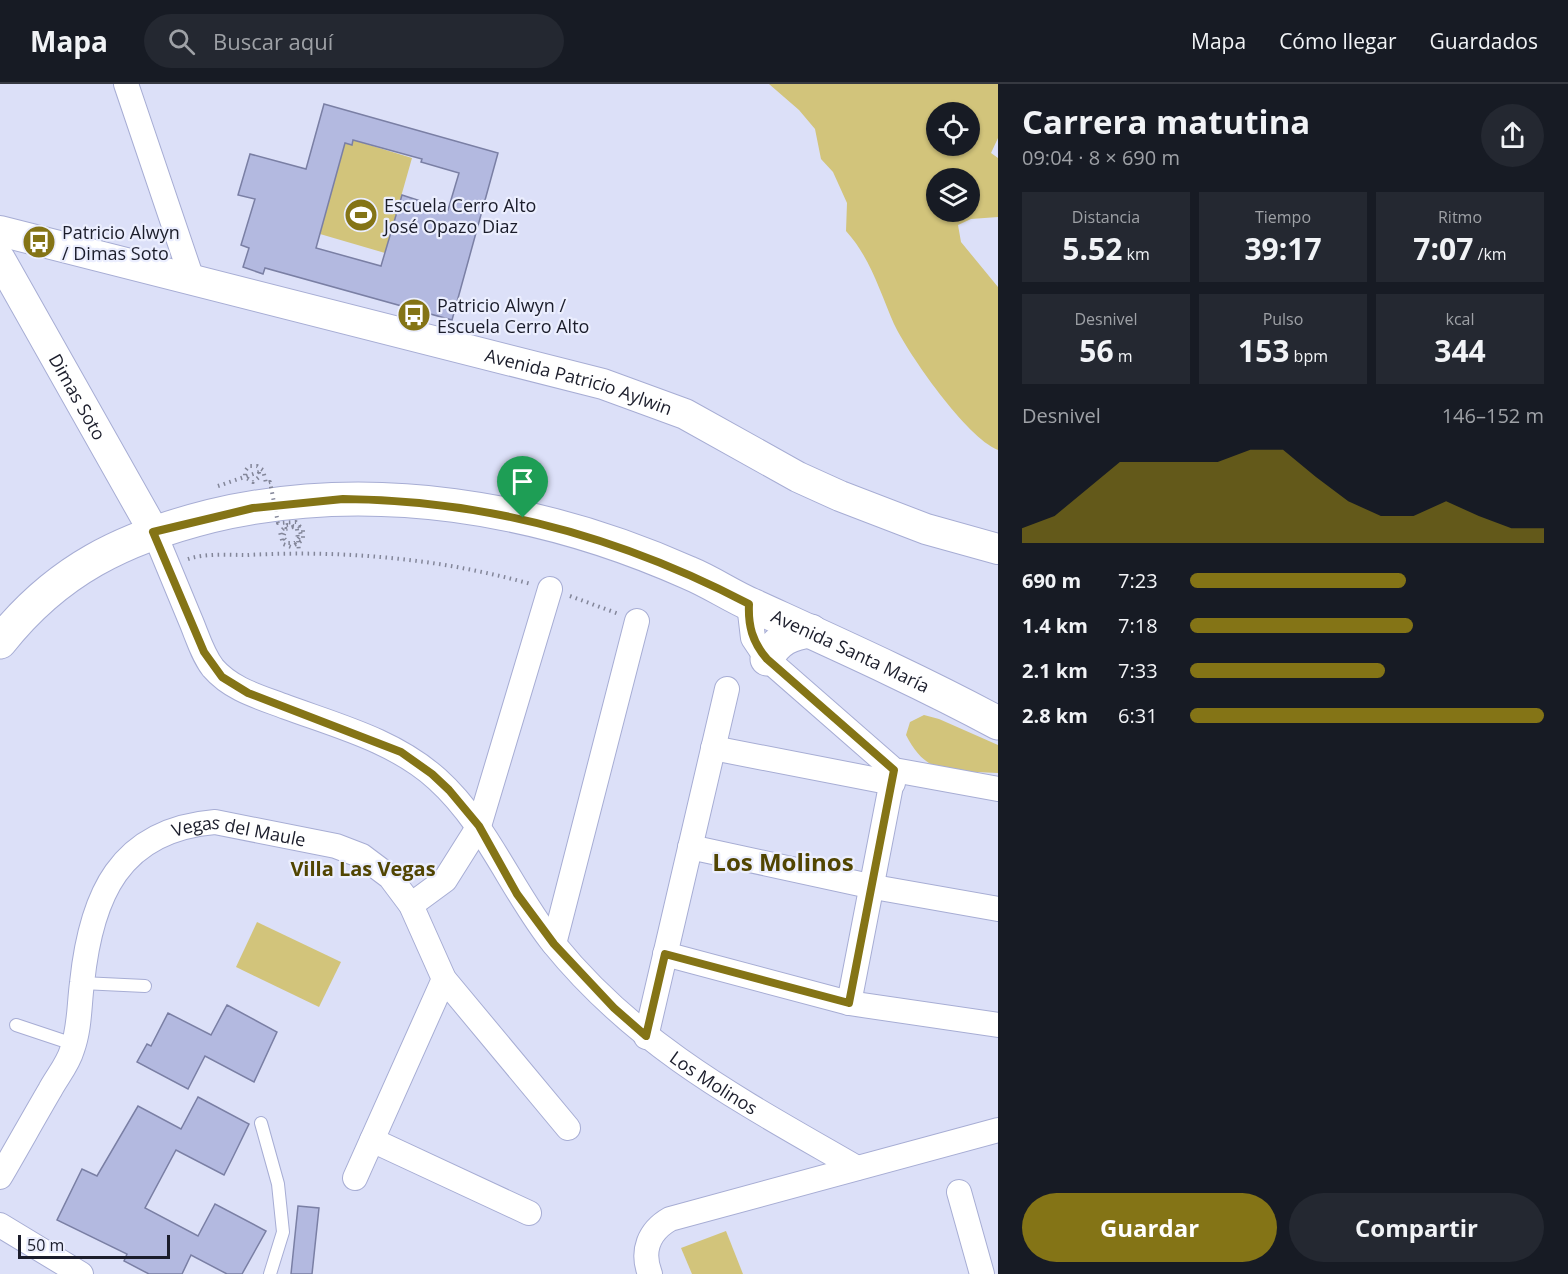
<!DOCTYPE html>
<html lang="es">
<head>
<meta charset="utf-8">
<style>
	:root { --surface:#171b24; --page:#242831; --text:#f1f3f6; --muted:#9ea1a6; --line:#363941; --accent:#847416 }
	body { margin:0; font-family:"Open Sans",sans-serif; background:var(--page); color:var(--text); height:100vh; display:flex; flex-direction:column; font-size:22px; white-space:nowrap }
	* { box-sizing:border-box; margin:0 }
	p { font-size:20px; color:var(--muted) }
	.icon { flex:none; width:33px; height:33px; fill:none; stroke:currentColor; stroke-width:2; stroke-linecap:round; stroke-linejoin:round }
	.map { position:relative; flex:1; overflow:hidden }
	.sheet { display:flex; flex-direction:column; background:var(--surface); width:570px }
	.sheet>* { flex:none }
	.fabs { position:absolute; left:926px; top:18px; display:grid; gap:12px }
	.fabs a { display:grid; place-items:center; width:54px; height:54px; border-radius:50%; background:var(--surface); box-shadow:0 2px 4px #0004; font-size:30px }
	.scale { position:absolute; left:18px; bottom:15px; width:152px; box-sizing:border-box; padding-left:6px; border:3px solid #1b1d2b; border-top:0; font-size:16px; line-height:21px; white-space:nowrap; color:#1b1d2b; -webkit-text-stroke:4px #ebeefe; paint-order:stroke }
	.pin { position:absolute; display:grid; place-items:center; width:51px; height:51px; color:#fff; margin:-62px -26px; border-radius:50% 50% 50% 0; rotate:-45deg; box-shadow:0 0 6px #0007 }
	.pin .icon { rotate:45deg }
	.round { display:grid; place-items:center; flex:none; width:63px; height:63px; border-radius:32px; background:var(--page) }
	.overview { display:flex; align-items:center; justify-content:space-between; height:102px; padding:0 24px }
	h1 { font-size:33px; font-weight:700; line-height:45px }
	.metrics { display:grid; grid-template-columns:repeat(3,1fr); gap:9px; height:102px; padding:6px 24px }
	.metrics div { display:grid; align-content:center; border-radius:0px; background:var(--page); text-align:center }
	.metrics b { font-size:30px; font-weight:700 }
	.metrics small { font-size:16px; font-weight:400 }
	.metrics p { font-size:16px }
	.chart { height:168px; padding:12px 24px }
	.chart p { display:flex; justify-content:space-between }
	.chart svg { width:100%; height:108px; margin-top:6px; fill:var(--accent); opacity:.7 }
	.cta { display:flex; gap:12px; margin-top:auto; padding:12px 24px }
	.cta a { flex:1; height:69px; border-radius:36px; background:var(--accent); color:#fff; font-size:24px; font-weight:700; line-height:69px; text-align:center }
	.cta a+a { background:var(--page); color:var(--text) }
	ul { padding:0 24px; list-style:none; font-size:20px }
	li { display:grid; grid-template-columns:96px 72px 1fr; align-items:center; height:45px }
	li i { height:15px; border-radius:8px; background:var(--accent) }
	header { display:flex; align-items:center; gap:36px; box-sizing:border-box; height:84px; padding:0 30px; background:var(--surface); border-bottom:2px solid var(--line) }
	header strong { font-size:28px }
	nav { display:flex; gap:33px; margin-inline-start:auto; font-size:21px }
	.search { width:420px; height:54px; background:var(--page); display:flex; align-items:center; gap:15px; box-sizing:border-box; padding:0 21px; border-radius:33px; color:var(--muted); font-size:22px }
	main { display:flex; flex:1; min-height:0 }
	.map>svg:first-child { display:block }
	.green { fill:#d2c47b; fill-rule:evenodd }
	.building { fill:#b3b9e0; stroke:#7a7fa4; stroke-width:1.5; fill-rule:evenodd }
	.lines { fill:none; stroke-linecap:round; stroke-linejoin:round }
	.service-casing { stroke:#a7add4; stroke-width:14 }
	.minor-casing { stroke:#a7add4; stroke-width:26 }
	.tertiary-casing { stroke:#a7add4; stroke-width:32 }
	.primary-casing { stroke:#a7add4; stroke-width:35 }
	.path { stroke:#838699; stroke-width:4; stroke-dasharray:1.5 4.5; stroke-linecap:butt }
	.service { stroke:#fff; stroke-width:12 }
	.minor { stroke:#fff; stroke-width:24 }
	.tertiary { stroke:#fff; stroke-width:30 }
	.primary { stroke:#fff; stroke-width:33 }
	.path-bridge { stroke:#838699; stroke-width:4; stroke-dasharray:1.5 4.5; stroke-linecap:butt }
	.route-casing { stroke:#fff; stroke-width:12 }
	.route { stroke:#847416; stroke-width:8 }
	.labels { text-anchor:middle; dominant-baseline:central; stroke-width:4.5; stroke-linejoin:round; paint-order:stroke }
	.poi-label { font-size:18px; fill:#1b1d2b; stroke:#ebeefe; text-anchor:start }
	.street-label { font-size:18px; fill:#1b1d2b; stroke:#ebeefe }
	.neighbourhood-label { font-size:20px; font-weight:bold; fill:#514502; stroke:#ebeefe }
	.district-label { font-size:24px; font-weight:bold; fill:#514502; stroke:#ebeefe }
</style>
</head>
<body>
<header>
<strong>Mapa</strong>
<div class="search"><svg class="icon" aria-label="search" viewBox="0 0 24 24"><circle cx="10" cy="10" r="6"/><path d="M15 15l6 6"/></svg>Buscar aquí</div>
<nav><a>Mapa</a><a>Cómo llegar</a><a>Guardados</a></nav>
</header>
<main>
<div class="map">
<svg width="998" height="1190" viewBox="0 0 998 1190">
	<rect width="100%" height="100%" fill="#dce0f8"/>
	<!-- green -->
	<g class="green">
		<path d="M769,0H998V54L991,69L998,74V133L971,135L958,141L961,158L998,203V366C966,353 909,271 894,240C880,208 870,173 846,147L847,119L833,88L821,75L815,45L799,26ZM969,28V62H936V28ZM969,94V128H936V94Z"/>
		<path d="M353,56L412,74L385,169L320,150L345,59L352,61Z"/>
		<path d="M924,631L939,635L998,661V689C955,686 928,695 906,651L910,638Z"/>
		<path d="M257,838L341,878L319,923L236,883Z"/>
		<path d="M726,1147L743,1190H692L681,1164Z"/>
	</g>
	<!-- building -->
	<g class="building">
		<path d="M324,20L498,69L452,236L265,184L263,190L243,183L249,164L241,161L255,115L238,111L250,70L306,85ZM353,56L422,75L421,78L459,89L448,126L402,111L381,182L316,164L345,59L352,61Z"/>
		<path d="M227,921L277,948L254,998L205,972L188,1005L137,978L147,960L151,962L168,929L211,951Z"/>
		<path d="M198,1013L249,1040L233,1073L224,1091L176,1066L145,1124L198,1152L215,1120L266,1147L242,1190H227L191,1171L182,1190H149L124,1177L127,1170L57,1136L82,1085L97,1092L138,1022L181,1045Z"/>
		<path d="M298,1122L319,1124L312,1190H291Z"/>
	</g>
	<g class="lines">
		<!-- service casing -->
		<g class="service-casing">
			<g id="service">
				<path d="M82,899L145,902"/>
				<path d="M16,941L73,960"/>
				<path d="M261,1039L278,1100L283,1148L270,1190"/>
			</g>
		</g>
		<!-- minor casing -->
		<g class="minor-casing">
			<g id="minor">
				<path d="M126,0L192,195"/>
				<path id="s1" d="M154,448C166,477 178,506 190,535C197,551 202,570 213,584C232,606 260,613 286,623C338,642 395,657 437,695C487,740 511,806 553,859C638,964 743,1018 857,1084"/>
				<path d="M749,520L753,554L767,575L894,686L998,705"/>
				<path d="M713,664L893,699"/>
				<path d="M690,763L874,803L998,825"/>
				<path d="M411,821L445,796L479,742L550,505"/>
				<path d="M554,860L637,537"/>
				<path d="M665,870L849,919L998,941"/>
				<path d="M849,919L894,686"/>
				<path d="M646,953L727,605"/>
				<path d="M372,1056L529,1129"/>
				<path id="s2" d="M0,1093C17,1064 33,1035 50,1006C57,993 68,980 72,966C80,944 79,921 82,899C91,812 119,746 215,738L336,762L362,772L390,793L411,821L444,895L568,1044"/>
				<path d="M355,1094L444,895"/>
				<path d="M959,1108L982,1190"/>
				<path d="M0,1141L81,1190"/>
				<path d="M650,1190C641,1167 649,1147 670,1135L998,1046"/>
			</g>
		</g>
		<!-- tertiary casing -->
		<g class="tertiary-casing">
			<g id="tertiary">
				<path id="s3" d="M0,147L603,300L685,330L798,393L840,412L926,445L998,465"/>
				<path id="s4" d="M0,175L154,448"/>
			</g>
		</g>
		<!-- primary casing -->
		<g class="primary-casing">
			<g id="primary">
				<path id="s5" d="M0,558C57,486 123,454 211,432C370,394 541,423 689,489C711,498 731,512 752,521C835,559 918,596 998,639"/>
				<path d="M767,575C776,556 791,549 811,547"/>
			</g>
		</g>
		<!-- path -->
		<g class="path">
			<path d="M218,402L259,388"/>
			<path d="M297,445L299,468"/>
			<path d="M188,475C206,469 228,471 247,471C343,466 438,474 531,500"/>
			<path d="M570,512L619,530"/>
		</g>
		<!-- service -->
		<use href="#service" class="service"/>
		<!-- minor -->
		<use href="#minor" class="minor"/>
		<!-- tertiary -->
		<use href="#tertiary" class="tertiary"/>
		<!-- primary -->
		<use href="#primary" class="primary"/>
		<!-- path-bridge -->
		<path class="path-bridge" d="M259,388V393L253,398L245,393V387L249,382H257L263,386L266,399L270,398L278,439L296,438L303,446V456L291,463L283,460L280,448L287,441L299,443L301,451L295,459H288L283,453L286,445L293,443"/>
	</g>
	<g class="lines">
		<!-- route casing -->
		<g class="route-casing">
			<path id="route" d="M343,415C488,416 621,453 749,520C748,541 752,558 767,575L894,686L849,919L665,870L646,952L614,924L554,860L517,810L479,742L449,706L432,690L401,668L248,609L222,593L204,568L153,448L253,424Z"/>
		</g>
		<!-- route -->
		<use href="#route" class="route"/>
	</g>
	<!-- icons -->
	<defs>
		<g id="stadium-disc" transform="scale(1.725)"><circle r="9.5" fill="#847416" stroke="#ebeefe"/><path d="M0-5a6.5 5 0 1 0 0 10a6.5 5 0 1 0 0-10ZM-3.5-1.8h7v3.6h-7Z" fill="#fff"/></g>
		<g id="bus-disc" transform="scale(1.725)"><circle r="9.5" fill="#847416" stroke="#ebeefe"/><path d="M-5-6H5V4H4V6H2V4H-2V6H-4V4H-5ZM-3.5-4V0h7V-4ZM-3.5 1.2v1.5H-2V1.2ZM2 1.2v1.5H3.5V1.2Z" fill="#fff"/></g>
	</defs>
	<g fill-rule="evenodd">
		<use href="#stadium-disc" x="361" y="131"/>
		<use href="#bus-disc" x="39" y="158"/>
		<use href="#bus-disc" x="414" y="231"/>
	</g>
	<g class="labels">
		<!-- poi labels -->
		<g class="poi-label">
			<text x="384" y="121">Escuela Cerro Alto<tspan x="384" dy="21">José Opazo Diaz</tspan></text>
			<text x="62" y="148">Patricio Alwyn<tspan x="62" dy="21">/ Dimas Soto</tspan></text>
			<text x="437" y="221">Patricio Alwyn /<tspan x="437" dy="21">Escuela Cerro Alto</tspan></text>
		</g>
		<!-- street labels -->
		<g class="street-label">
			<text stroke="none"><textPath href="#s3" startOffset="598">Avenida Patricio Aylwin</textPath></text>
			<text stroke="none"><textPath href="#s4" startOffset="158">Dimas Soto</textPath></text>
			<text stroke="none"><textPath href="#s5" startOffset="920">Avenida Santa María</textPath></text>
			<text stroke="none"><textPath href="#s2" startOffset="470">Vegas del Maule</textPath></text>
			<text stroke="none"><textPath href="#s1" startOffset="816">Los Molinos</textPath></text>
		</g>
		<!-- neighbourhood labels -->
		<g class="neighbourhood-label">
			<text x="363" y="784">Villa Las Vegas</text>
		</g>
		<!-- district labels -->
		<g class="district-label">
			<text x="783" y="777">Los Molinos</text>
		</g>
	</g>
</svg>
<div class="fabs">
<a><svg class="icon" aria-label="locate" viewBox="0 0 24 24"><circle cx="12" cy="12" r="6"/><path d="M12 2v4M12 18v4M2 12h4M18 12h4"/></svg></a>
<a><svg class="icon" aria-label="layers" viewBox="0 0 24 24"><path d="M12 4l9 5-9 5-9-5zM3 14l9 5 9-5"/></svg></a>
</div>
<div class="scale">50 m</div>
<div class="pin" style="left:523px;top:434px;background:#1e9e55"><svg class="icon" aria-label="arrive" viewBox="0 0 24 24"><path d="M6 21V4h12l-3 4 3 4H6"/></svg></div>
</div>
<section class="sheet">
<div class="overview"><div><h1>Carrera matutina</h1><p>09:04 · 8 × 690 m</p></div><a class="round"><svg class="icon" aria-label="share" viewBox="0 0 24 24"><path d="M12 15V3M7 8l5-5 5 5M5 13v7h14v-7"/></svg></a></div>
<div class="metrics">
<div><p>Distancia</p><b>5.52<small> km</small></b></div>
<div><p>Tiempo</p><b>39:17</b></div>
<div><p>Ritmo</p><b>7:07<small> /km</small></b></div>
</div>
<div class="metrics">
<div><p>Desnivel</p><b>56<small> m</small></b></div>
<div><p>Pulso</p><b>153<small> bpm</small></b></div>
<div><p>kcal</p><b>344</b></div>
</div>
<div class="chart"><p><span>Desnivel</span>146–152 m</p>
<svg viewBox="0 0 160 44" preserveAspectRatio="none"><path d="M0 44V38L10 33L20 22L30 11L40 11L50 11L60 11L70 6L80 6L90 17L100 27L110 33L120 33L130 27L140 33L150 38L160 38V44z"/></svg>
</div>
<ul>
<li><b>690 m</b>7:23<i style="width:61%"></i></li>
<li><b>1.4 km</b>7:18<i style="width:63%"></i></li>
<li><b>2.1 km</b>7:33<i style="width:55%"></i></li>
<li><b>2.8 km</b>6:31<i style="width:100%"></i></li>
</ul>
<div class="cta"><a>Guardar</a><a>Compartir</a></div>
</section>
</main>
</body>
</html>
